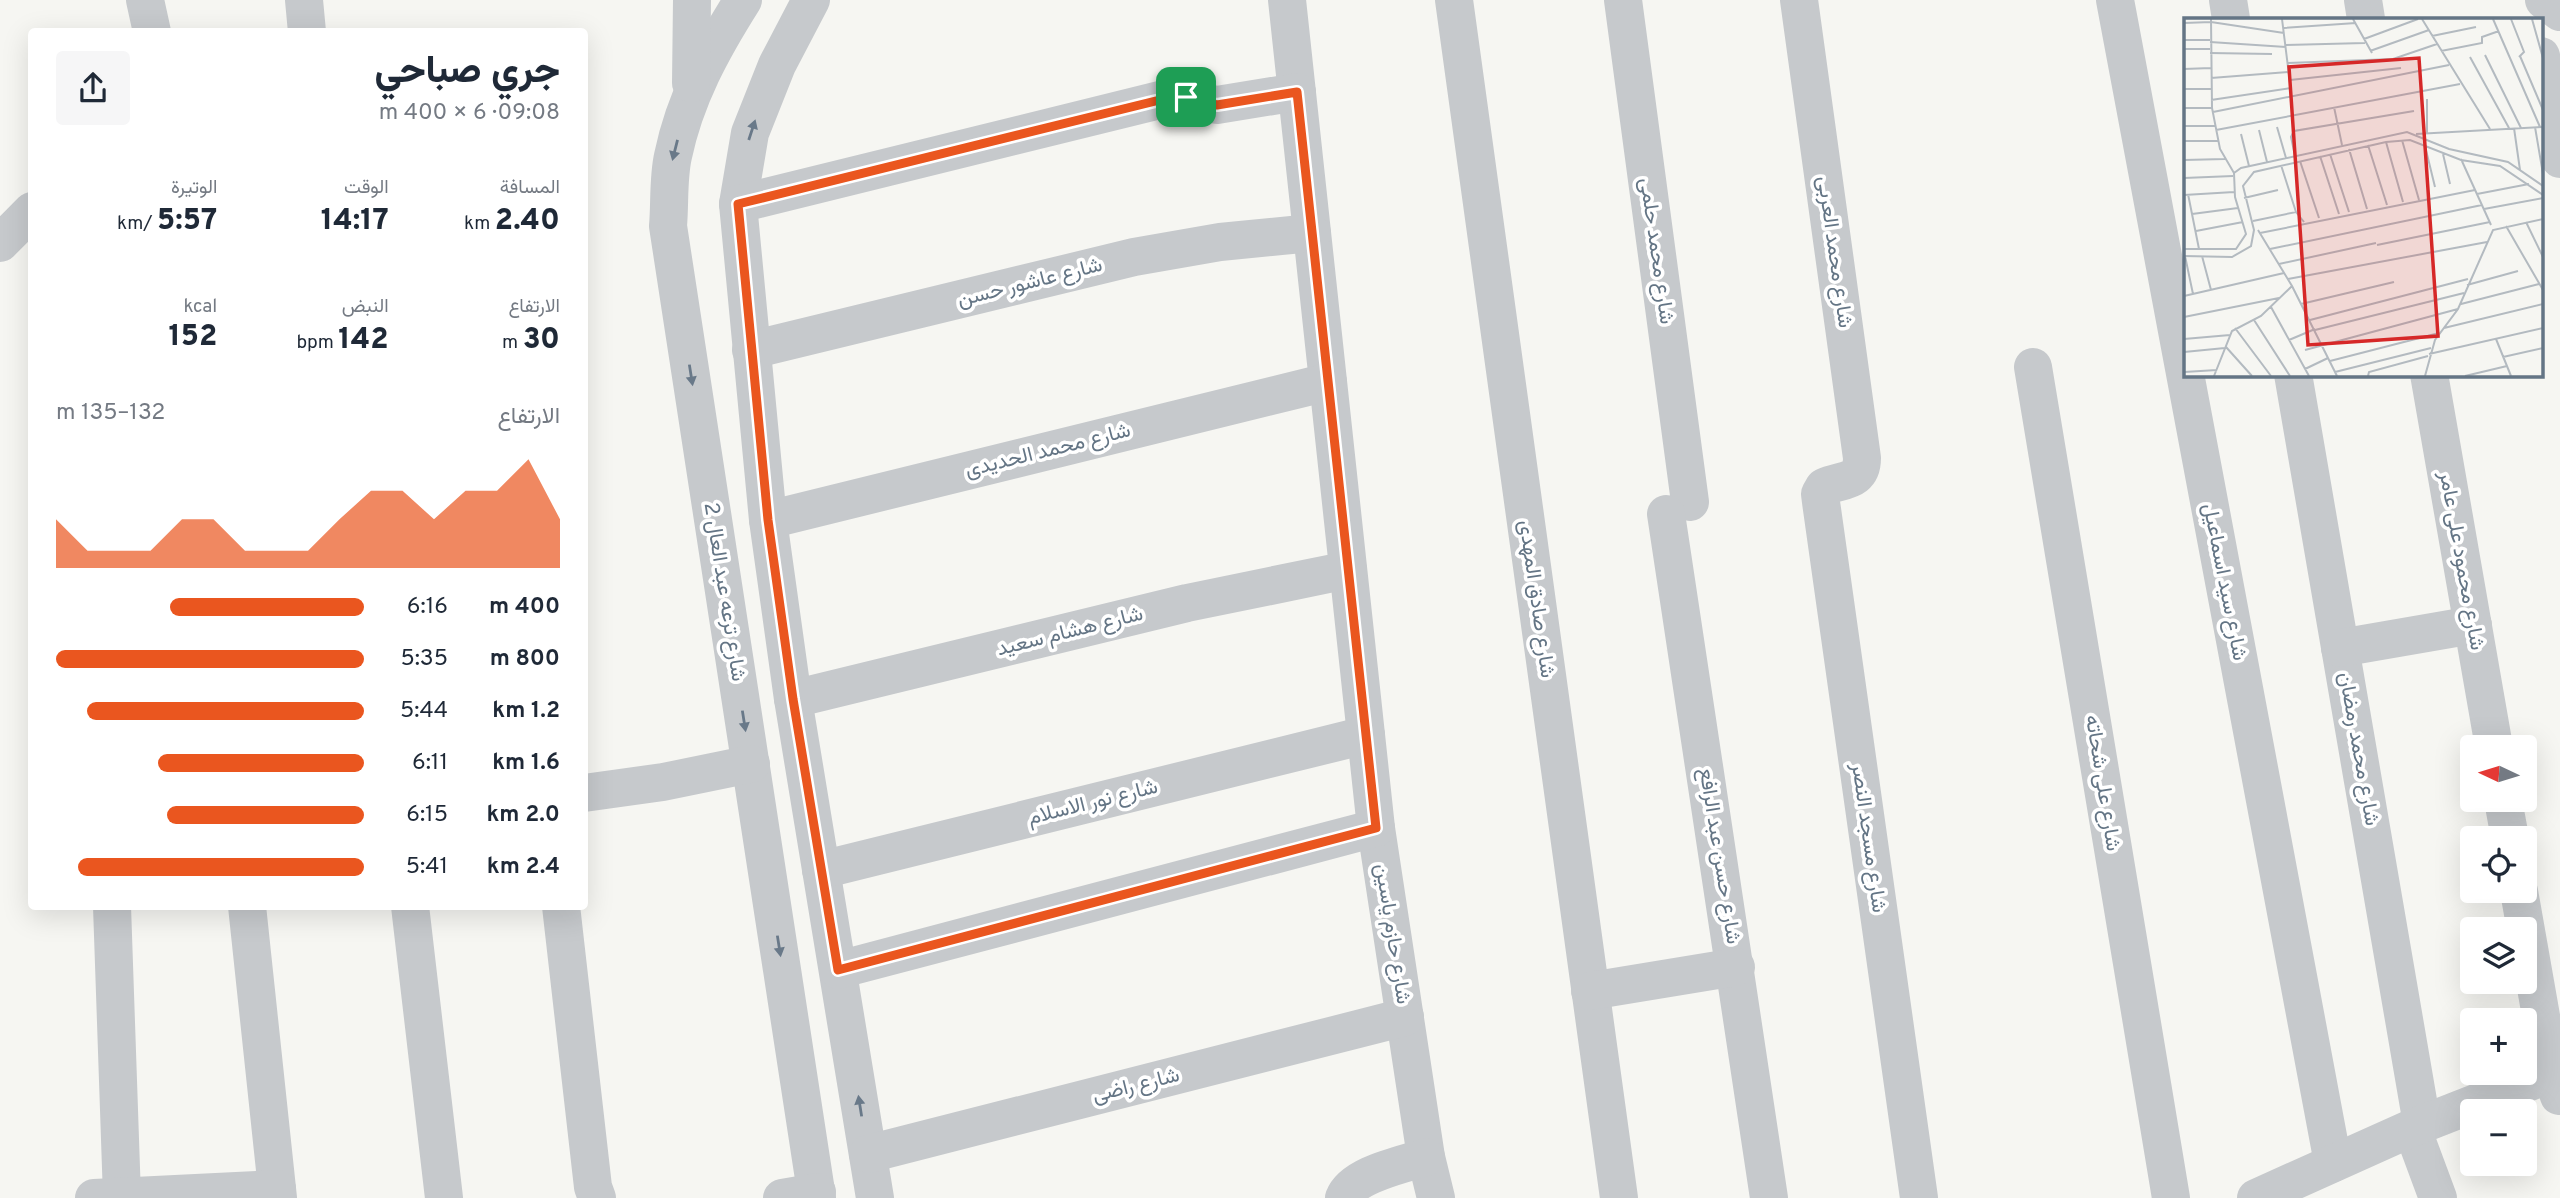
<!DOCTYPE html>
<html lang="ar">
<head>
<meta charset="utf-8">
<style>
	:root { --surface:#fff; --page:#f6f6f7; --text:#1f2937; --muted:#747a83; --accent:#ea561f }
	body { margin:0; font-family:Overpass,Vazirmatn,sans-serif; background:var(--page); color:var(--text); direction:rtl; height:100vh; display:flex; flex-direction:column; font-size:26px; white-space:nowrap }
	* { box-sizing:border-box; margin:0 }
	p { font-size:23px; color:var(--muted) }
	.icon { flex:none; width:38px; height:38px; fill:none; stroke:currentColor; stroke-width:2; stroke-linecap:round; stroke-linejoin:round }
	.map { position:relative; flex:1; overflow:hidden; direction:ltr }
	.side { position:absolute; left:28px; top:28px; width:560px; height:882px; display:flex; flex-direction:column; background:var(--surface); border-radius:7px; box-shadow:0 7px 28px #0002; direction:rtl }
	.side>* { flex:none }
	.needle { width:46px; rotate:274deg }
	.controls { position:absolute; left:2460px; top:735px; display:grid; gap:14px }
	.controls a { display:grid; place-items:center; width:77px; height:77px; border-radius:7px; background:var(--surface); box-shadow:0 7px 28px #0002; font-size:35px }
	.pin { position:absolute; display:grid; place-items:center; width:60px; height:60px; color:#fff; margin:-30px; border-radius:14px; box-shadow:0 4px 10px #0006 }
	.round { display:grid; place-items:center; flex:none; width:74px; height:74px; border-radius:7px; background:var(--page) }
	.headline { display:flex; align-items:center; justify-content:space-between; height:119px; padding:0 28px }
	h1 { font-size:38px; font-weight:800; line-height:52px }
	.metrics { display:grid; grid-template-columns:repeat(3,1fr); gap:10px; height:119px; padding:7px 28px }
	.metrics div { display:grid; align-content:center }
	.metrics b { font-size:30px; font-weight:800 }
	.metrics small { font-size:19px; font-weight:400 }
	.metrics p { font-size:19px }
	.chart { height:196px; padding:14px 28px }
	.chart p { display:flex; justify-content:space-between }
	.chart svg { width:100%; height:126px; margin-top:7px; fill:var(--accent); opacity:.7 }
	ul { padding:0 28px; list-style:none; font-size:23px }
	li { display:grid; grid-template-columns:112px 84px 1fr; align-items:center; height:52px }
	li i { height:18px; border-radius:9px; background:var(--accent) }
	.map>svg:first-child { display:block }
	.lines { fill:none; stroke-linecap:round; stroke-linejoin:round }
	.minor { stroke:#c6c9cc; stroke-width:38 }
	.oneway { fill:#697989 }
	.route-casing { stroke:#fff; stroke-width:14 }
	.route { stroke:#ea561f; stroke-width:9 }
	.labels { text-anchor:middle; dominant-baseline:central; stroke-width:7; stroke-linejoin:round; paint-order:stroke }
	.street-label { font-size:21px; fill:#647585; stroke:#fff }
	.inset-road { fill:none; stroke:#b3bac0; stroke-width:2 }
	.view { fill:#d62828; fill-opacity:0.15; stroke:#d62828; stroke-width:3.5 }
	.inset-edge { fill:none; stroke:#647585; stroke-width:3.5 }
</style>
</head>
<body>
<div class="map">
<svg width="2560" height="1198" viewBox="0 0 2560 1198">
	<rect width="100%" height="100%" fill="#f6f6f2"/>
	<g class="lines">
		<!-- minor -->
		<g class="minor">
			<path d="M145,0L152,32"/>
			<path d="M304,0L307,32"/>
			<path d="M743,0C712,49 685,98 673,156C668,178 670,203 668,226L817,1198"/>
			<path d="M811,0L777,65L750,133L738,204L768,520L793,699L875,1198"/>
			<path d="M1287,0L1376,828L1426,1157L1436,1198"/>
			<path d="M1454,0L1619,1198"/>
			<path d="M1623,0L1690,502"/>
			<path d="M1799,0L1862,458C1862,483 1842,479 1824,487L1820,494L1821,502L1919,1198"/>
			<path d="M2115,0L2333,1163"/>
			<path d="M2228,0L2231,19"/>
			<path d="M2363,0L2366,19"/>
			<path d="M2544,0L2560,12"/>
			<path d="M2541,56L2560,159"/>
			<path d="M691,83L692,0"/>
			<path d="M738,204L1176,96L1217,105L1297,92"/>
			<path d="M0,243L32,211"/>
			<path d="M751,350L1134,257L1220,242L1312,233"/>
			<path d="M2033,367L2171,1198"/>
			<path d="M2293,374L2422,1124"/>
			<path d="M2429,374L2494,747"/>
			<path d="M1666,514L1769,1198"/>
			<path d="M768,520L1328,382"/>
			<path d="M2340,648L2473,625"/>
			<path d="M793,699L1187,603L1348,570"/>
			<path d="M584,793L663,782L751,764"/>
			<path d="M2503,800L2510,838"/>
			<path d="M821,870L1366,735"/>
			<path d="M2519,891L2551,1073L2559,1096"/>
			<path d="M112,906L122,1197"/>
			<path d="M247,906L278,1198"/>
			<path d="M410,906L444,1198"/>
			<path d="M561,906L593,1187L597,1198"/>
			<path d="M838,970L1376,828"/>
			<path d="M1590,991L1736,967"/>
			<path d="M2412,1128L2438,1198"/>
			<path d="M868,1154L1405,1017"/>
			<path d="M94,1198L277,1189"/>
			<path d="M782,1198L817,1192"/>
			<path d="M1344,1198C1353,1174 1402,1165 1426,1157"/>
			<path d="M2256,1198L2412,1128L2560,1070"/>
		</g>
	</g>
	<!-- one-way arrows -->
	<defs><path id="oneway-solid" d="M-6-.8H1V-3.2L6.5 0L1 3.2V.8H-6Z" transform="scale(1.75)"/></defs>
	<g class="oneway">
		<use href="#oneway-solid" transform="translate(752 130) rotate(-72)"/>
		<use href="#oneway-solid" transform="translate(675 150) rotate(104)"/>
		<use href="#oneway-solid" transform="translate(691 375) rotate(81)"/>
		<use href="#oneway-solid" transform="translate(744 721) rotate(81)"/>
		<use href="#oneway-solid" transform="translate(779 946) rotate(81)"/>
		<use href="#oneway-solid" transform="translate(860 1106) rotate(-99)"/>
	</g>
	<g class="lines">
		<!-- route casing -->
		<g class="route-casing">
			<path id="route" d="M1297,92L1376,828L838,970L793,699L768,520L738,204L1176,96L1217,105Z"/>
		</g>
		<!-- route -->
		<use href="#route" class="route"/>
	</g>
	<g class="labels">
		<!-- street labels -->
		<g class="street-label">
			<text transform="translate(1656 251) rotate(82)">شارع محمد حلمى</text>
			<text transform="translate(1834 252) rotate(82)">شارع محمد العربى</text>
			<text transform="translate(1030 283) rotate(-14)">شارع عاشور حسن</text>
			<text transform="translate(1048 451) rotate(-14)">شارع محمد الحديدى</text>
			<text transform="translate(2461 561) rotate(80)">شارع محمود على عامر</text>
			<text transform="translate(2224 582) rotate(79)">شارع سيد اسماعيل</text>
			<text transform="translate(724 592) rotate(81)">شارع ترعه عبد العال 2</text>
			<text transform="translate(1536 599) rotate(82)">شارع صادق المهدى</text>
			<text transform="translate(1070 632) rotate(-14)">شارع هشام سعيد</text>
			<text transform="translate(2358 749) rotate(80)">شارع محمد رمضان</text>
			<text transform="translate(2102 783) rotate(81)">شارع على شحاته</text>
			<text transform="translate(1093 803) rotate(-14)">شارع نور الاسلام</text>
			<text transform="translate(1868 838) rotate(82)">شارع مسجد النصر</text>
			<text transform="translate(1719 856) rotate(81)">شارع حسن عبد الرافع</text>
			<text transform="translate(1392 934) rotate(81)">شارع حازم ياسين</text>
			<text transform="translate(1136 1086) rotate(-14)">شارع راضى</text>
		</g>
	</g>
	<!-- overview -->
	<g transform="translate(2184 18)">
		<rect width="359" height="359" fill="#f6f6f2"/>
		<path class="inset-road" d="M98,1L106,65M169,1L188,35M238,1L306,111M309,1L356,109M327,1L340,34L335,39M348,1L359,40M0,5L27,4L100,15M100,10L172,5M248,18L292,9M180,21L234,1M0,22H26M26,24L102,29M102,27L181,25M0,31H26M186,33L245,12M257,33L298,25V19L315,13M26,35L88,36M301,37L337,110M336,38L359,92M286,39L325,110M104,45L209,41L253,26M0,51L27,50M27,60L105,54M106,62L217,50M0,71H27M243,81V115M27,82L107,70M150,89L158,127M0,90H28M29,94L265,47M0,108H31M93,109L102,140M351,109L359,156M330,110L336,152M32,112L276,66M75,112L83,144M57,116L65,148M232,116L359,109M218,122L235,182M0,123H34M202,124L219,184M184,127L203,187M241,128L251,169M165,131L183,191M146,136L165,194M259,136L266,166M111,138L107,119L110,113L230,93M136,138L155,196M277,141L307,207M0,142L41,141M116,143L135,200M97,147L112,194M50,155L57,150L223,114L265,131L324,144L359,168M0,160L49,158M4,176L15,231M293,176L345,166M0,177L50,174M60,180L94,172M300,191L359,180M8,196L54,190M69,203L112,194L120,204M342,204L359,239M322,208L359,272M74,212L108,268L153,358M12,213L59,204M76,215L291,172M193,227L306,204M0,231H52L62,216L51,179L50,155L36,131L28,90L27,1M86,231L298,187M0,238L48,239L67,228L70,212L59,168L70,154L202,124L226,122L277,142L316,148L359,177M1,238L9,276M18,238L27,272M95,246L192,225M104,261L303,224M283,267L334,253M0,278L100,255M117,286L210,264M277,286L355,266M87,289L125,358M0,299L95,280M70,302L106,358M126,302L284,261M51,310L87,358M260,310L359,286M131,312L280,275M0,321L46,317M312,321L327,358M105,322L131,311M42,329L68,358M121,332L274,291M0,334L41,330M245,336L359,310M319,339L359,330M146,343L255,315M121,351L144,340M0,354L33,352M151,354L247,330M30,358L48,313L77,298L108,268M184,358L185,354L244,338M241,358L251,322L274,291L309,212L359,201M281,358L323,348"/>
		<path class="view" d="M235,40L254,318L124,327L105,49Z"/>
		<rect width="359" height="359" class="inset-edge"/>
	</g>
</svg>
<div class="controls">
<a><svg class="needle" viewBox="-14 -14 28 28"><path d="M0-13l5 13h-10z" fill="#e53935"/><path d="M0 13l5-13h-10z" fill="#747a83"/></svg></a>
<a><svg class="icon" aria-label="locate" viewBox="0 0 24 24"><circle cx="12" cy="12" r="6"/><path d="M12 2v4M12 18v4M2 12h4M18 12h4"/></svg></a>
<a><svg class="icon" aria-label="layers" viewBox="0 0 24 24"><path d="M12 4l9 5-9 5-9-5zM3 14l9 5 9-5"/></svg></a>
<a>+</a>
<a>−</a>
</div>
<div class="pin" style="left:1186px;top:97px;background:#1e9e55"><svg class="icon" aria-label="arrive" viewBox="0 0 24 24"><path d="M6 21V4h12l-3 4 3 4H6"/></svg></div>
<section class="side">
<div class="headline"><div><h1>جري صباحي</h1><p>09:08 · 6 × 400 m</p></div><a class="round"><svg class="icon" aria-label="share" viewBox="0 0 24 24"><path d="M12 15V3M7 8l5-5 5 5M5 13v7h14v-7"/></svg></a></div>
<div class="metrics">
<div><p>المسافة</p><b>2.40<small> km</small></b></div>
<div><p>الوقت</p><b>14:17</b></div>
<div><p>الوتيرة</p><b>5:57<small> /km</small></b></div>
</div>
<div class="metrics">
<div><p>الارتفاع</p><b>30<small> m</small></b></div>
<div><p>النبض</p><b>142<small> bpm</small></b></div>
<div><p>kcal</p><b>152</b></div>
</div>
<div class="chart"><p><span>الارتفاع</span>132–135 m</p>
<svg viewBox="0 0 160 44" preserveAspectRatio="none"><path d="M0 44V27L10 38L20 38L30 38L40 27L50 27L60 38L70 38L80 38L90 27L100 17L110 17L120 27L130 17L140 17L150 6L160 27V44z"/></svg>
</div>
<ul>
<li><b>400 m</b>6:16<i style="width:63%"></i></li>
<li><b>800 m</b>5:35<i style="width:100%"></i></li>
<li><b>1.2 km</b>5:44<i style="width:90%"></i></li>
<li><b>1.6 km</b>6:11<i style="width:67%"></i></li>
<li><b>2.0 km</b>6:15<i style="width:64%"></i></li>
<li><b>2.4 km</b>5:41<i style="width:93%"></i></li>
</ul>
</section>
</div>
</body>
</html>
